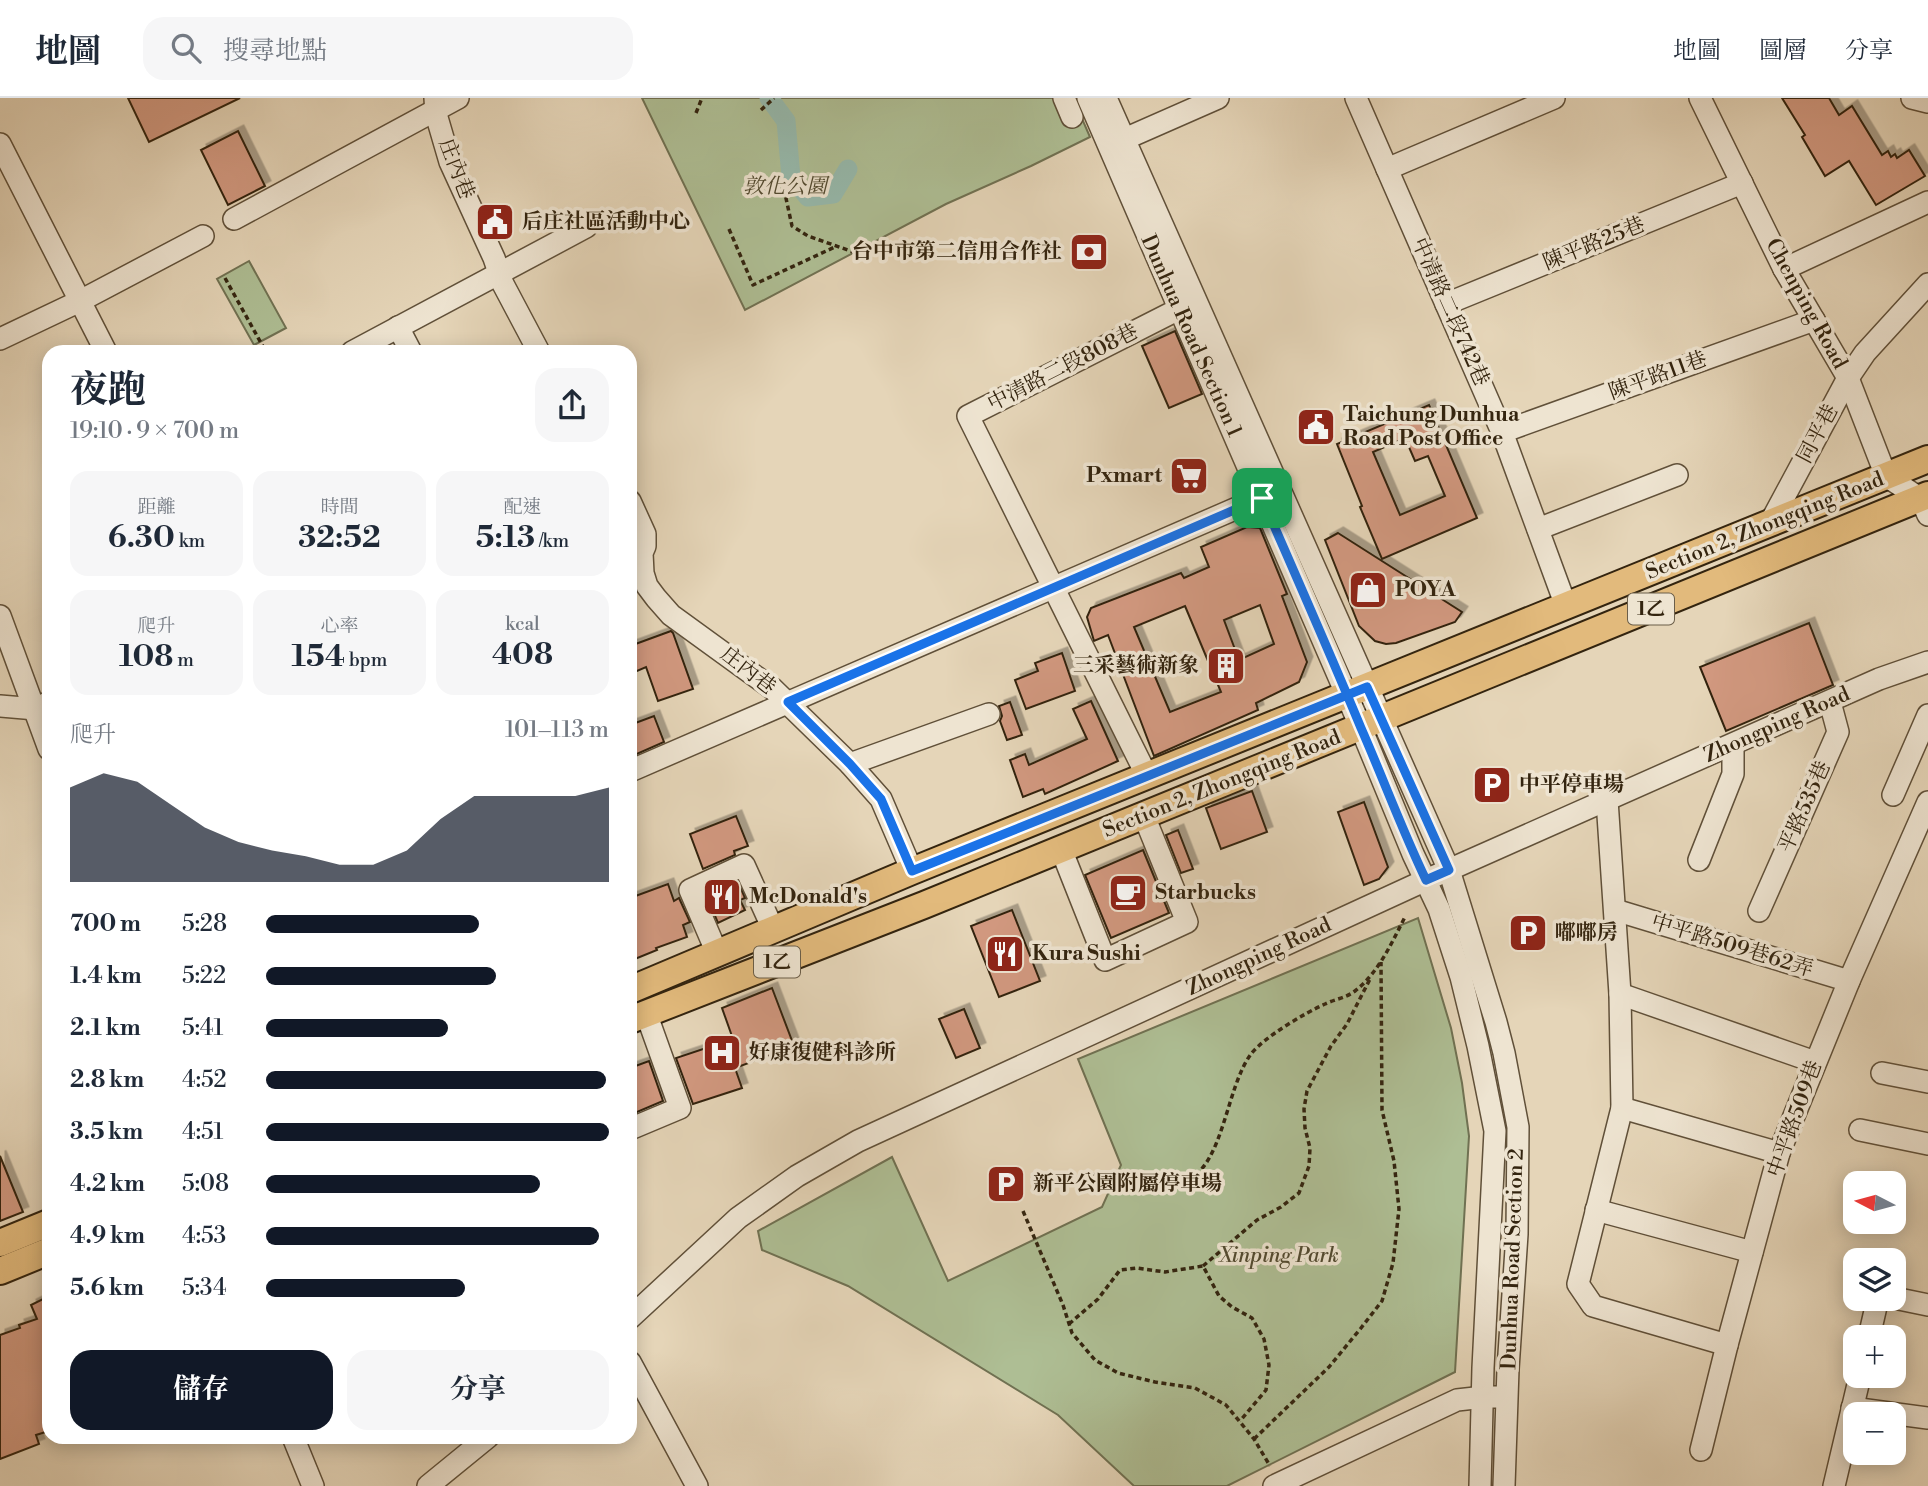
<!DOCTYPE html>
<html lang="zh-TW">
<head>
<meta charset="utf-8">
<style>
	:root { --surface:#fff; --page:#f6f6f7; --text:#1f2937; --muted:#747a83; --line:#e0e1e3; --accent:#111827 }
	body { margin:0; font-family:"Libre Bodoni","Noto Serif TC",serif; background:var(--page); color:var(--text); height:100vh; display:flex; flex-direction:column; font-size:26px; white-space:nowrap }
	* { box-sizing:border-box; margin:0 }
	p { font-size:23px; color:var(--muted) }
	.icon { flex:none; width:38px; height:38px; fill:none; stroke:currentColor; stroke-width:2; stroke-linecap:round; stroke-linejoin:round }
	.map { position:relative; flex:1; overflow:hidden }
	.details { position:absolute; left:42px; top:247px; width:595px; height:1099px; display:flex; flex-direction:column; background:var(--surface); border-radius:21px; box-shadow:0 4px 18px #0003 }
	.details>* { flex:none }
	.needle { width:46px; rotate:276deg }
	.controls { position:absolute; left:1843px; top:1073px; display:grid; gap:14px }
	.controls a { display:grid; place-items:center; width:63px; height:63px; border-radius:14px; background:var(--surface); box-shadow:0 4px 18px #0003; font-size:35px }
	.pin { position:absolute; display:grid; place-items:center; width:60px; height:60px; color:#fff; margin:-30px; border-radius:14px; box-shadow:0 4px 10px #0006 }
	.round { display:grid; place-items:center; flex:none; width:74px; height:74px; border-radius:21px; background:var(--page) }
	.overview { display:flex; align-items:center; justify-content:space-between; height:119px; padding:0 28px }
	h1 { font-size:38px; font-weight:700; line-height:52px }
	.metrics { display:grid; grid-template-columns:repeat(3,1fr); gap:10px; height:119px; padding:7px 28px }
	.metrics div { display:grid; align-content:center; border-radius:18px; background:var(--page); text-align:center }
	.metrics b { font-size:30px; font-weight:700 }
	.metrics small { font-size:19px; font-weight:400 }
	.metrics p { font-size:19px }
	.chart { height:196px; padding:14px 28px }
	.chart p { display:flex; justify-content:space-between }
	.chart svg { width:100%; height:126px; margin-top:7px; fill:var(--accent); opacity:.7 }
	.primary-button { display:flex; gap:14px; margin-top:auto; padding:14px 28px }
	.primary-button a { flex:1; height:80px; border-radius:21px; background:var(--accent); color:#fff; font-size:28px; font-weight:700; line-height:80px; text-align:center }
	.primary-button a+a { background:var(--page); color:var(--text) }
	ul { padding:0 28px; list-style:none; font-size:23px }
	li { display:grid; grid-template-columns:112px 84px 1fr; align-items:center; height:52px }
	li i { height:18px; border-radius:9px; background:var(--accent) }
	header { display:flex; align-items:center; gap:42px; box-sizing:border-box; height:98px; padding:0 35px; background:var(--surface); border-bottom:2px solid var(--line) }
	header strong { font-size:33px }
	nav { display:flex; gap:38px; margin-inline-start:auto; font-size:24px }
	.search { width:490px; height:63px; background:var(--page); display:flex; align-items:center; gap:18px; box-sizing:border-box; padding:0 24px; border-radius:21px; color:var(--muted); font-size:26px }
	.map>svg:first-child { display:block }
	.green { fill:#aebe94; stroke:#707152; stroke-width:2 }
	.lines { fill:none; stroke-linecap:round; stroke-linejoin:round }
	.canal { stroke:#96b9ac; stroke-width:19 }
	.building { fill:#d1987f; stroke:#33240f; stroke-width:2; fill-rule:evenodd; filter:url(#shadow) }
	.minor-casing { stroke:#605039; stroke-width:24 }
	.major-casing { stroke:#33240f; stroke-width:30 }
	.path { stroke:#33240f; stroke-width:3.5; stroke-dasharray:5 3.5; stroke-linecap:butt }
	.minor { stroke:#eee4d1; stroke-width:21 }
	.major { stroke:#e2ba7c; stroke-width:26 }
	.route-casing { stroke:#fff; stroke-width:14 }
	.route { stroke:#1a73e8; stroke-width:9 }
	.labels { text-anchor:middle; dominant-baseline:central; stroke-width:7; stroke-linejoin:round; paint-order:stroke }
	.shield { fill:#eee4d1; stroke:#6b5e49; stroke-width:2 }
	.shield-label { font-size:19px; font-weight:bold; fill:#33240f }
	.street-label { font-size:21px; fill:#33240f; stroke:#eee4d1 }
	.park-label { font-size:21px; font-style:italic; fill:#524a30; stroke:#eee4d1 }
	.poi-label { font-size:21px; font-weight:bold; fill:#33240f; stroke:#eee4d1; text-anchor:start }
</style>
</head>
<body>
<header>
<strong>地圖</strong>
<div class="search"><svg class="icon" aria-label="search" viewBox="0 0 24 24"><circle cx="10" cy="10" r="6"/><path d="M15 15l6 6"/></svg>搜尋地點</div>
<nav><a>地圖</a><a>圖層</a><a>分享</a></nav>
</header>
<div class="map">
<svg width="1928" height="1388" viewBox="0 0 1928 1388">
	<defs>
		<filter id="shadow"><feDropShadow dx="5.5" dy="-5.5" stdDeviation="0" flood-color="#0004"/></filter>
	</defs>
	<rect width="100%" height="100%" fill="#e5d5b8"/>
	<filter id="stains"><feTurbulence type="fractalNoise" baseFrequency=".00286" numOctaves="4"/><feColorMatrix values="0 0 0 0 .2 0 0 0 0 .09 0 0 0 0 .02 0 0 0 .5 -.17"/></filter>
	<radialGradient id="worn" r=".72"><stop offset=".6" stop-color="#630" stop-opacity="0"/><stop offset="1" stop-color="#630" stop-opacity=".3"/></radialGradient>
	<!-- green -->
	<g class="green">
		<path d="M642,0H1073L1090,39L1031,68L946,106L745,212Z"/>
		<path d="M249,163L286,230L254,247L217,181Z"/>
		<path d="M1418,820L1451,930L1462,985L1469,1038L1455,1274L1227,1388H1134L1058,1317L848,1188L762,1152L758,1133L892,1059L948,1183L1102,1109L1121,1067L1078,961Z"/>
	</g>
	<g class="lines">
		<!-- canal -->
		<path class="canal" d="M769,0L786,23L791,79L808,99L833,96L848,71"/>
	</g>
	<!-- building -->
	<g class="building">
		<path d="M128,0H240L149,44Z"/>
		<path d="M1782,0H1829L1839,17L1852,8L1882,57L1888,53L1891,59L1895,56L1897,60L1909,52L1925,78L1876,107L1849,63L1825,78L1802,39L1805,37Z"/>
		<path d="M238,33L265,88L228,107L201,52Z"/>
		<path d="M1175,233L1202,296L1169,310L1142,248Z"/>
		<path d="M1429,307L1477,420L1382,461L1360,409L1362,408L1337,346ZM1405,340L1415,363L1428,358L1445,398L1400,417L1373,354Z"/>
		<path d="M1247,429L1260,430L1287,496L1282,498L1307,564L1299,584L1256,605L1258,612L1154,658L1108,537L1094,543L1087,519L1091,510L1181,475L1184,480L1209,469L1201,449ZM1260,507L1274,546L1239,562L1224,522ZM1185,508L1221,594L1170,614L1134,529Z"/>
		<path d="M1338,435L1462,514L1455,524L1396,545L1386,546L1375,543L1359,528L1325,442Z"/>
		<path d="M1809,525L1833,587L1726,633L1700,569Z"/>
		<path d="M671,533L673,535L693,591L658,603L646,569L630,576V548Z"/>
		<path d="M1062,555L1075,593L1026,611L1015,582L1038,573L1035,565Z"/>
		<path d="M1091,603L1118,663L1045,696L1043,691L1023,699L1010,662L1025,656L1029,667L1087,641L1073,611Z"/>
		<path d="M1010,604L1022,637L1007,642L1000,623L1002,618L999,608Z"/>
		<path d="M654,618L664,644L630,659V627Z"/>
		<path d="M1252,693L1267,734L1221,751L1206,710Z"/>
		<path d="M1364,704L1388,769L1379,781L1364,787L1338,714Z"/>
		<path d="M736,718L748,748L734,753L735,757L703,771L690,736Z"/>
		<path d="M1178,732L1193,771L1181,775L1166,737Z"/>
		<path d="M1143,752L1169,815L1111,840L1085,777Z"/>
		<path d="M738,784L745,800L740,802L745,812L718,825L707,799Z"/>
		<path d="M668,786L674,803L679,800L690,824L683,827L687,839L656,850L657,852L630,863V800Z"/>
		<path d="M1012,812L1040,883L999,899L971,828Z"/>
		<path d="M772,890L794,948L735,970L742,990L693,1006L676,960L733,941L722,910Z"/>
		<path d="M964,911L980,950L956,960L939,921Z"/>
		<path d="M649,963L663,1003L630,1017V970Z"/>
		<path d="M0,1058L23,1114L0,1123Z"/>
		<path d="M49,1198V1333L36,1337L39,1346L0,1361V1237L20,1230L19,1227L37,1221L31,1207Z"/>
	</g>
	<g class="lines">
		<!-- minor casing -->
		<g class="minor-casing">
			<g id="minor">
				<path d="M435,0L436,16L450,64L494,160L503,186L539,254"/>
				<path d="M1064,0L1072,19"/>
				<path d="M1088,0L1361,630L1413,756L1439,811L1461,879L1478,948L1495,1033L1483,1270L1480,1388"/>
				<path d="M1106,0L1449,772L1496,924L1504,955L1518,1029L1517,1136L1508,1271L1504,1388"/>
				<path d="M1356,0L1502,334L1566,508"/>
				<path d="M1700,0L1784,171L1848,280L1886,378L1921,401L1928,417"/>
				<path d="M1912,0L1928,4"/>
				<path d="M0,46L106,254"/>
				<path d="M1111,47L1218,0"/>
				<path d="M1387,71L1554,0"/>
				<path d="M234,121L458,0"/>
				<path d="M1784,171L1928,104"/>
				<path d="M1446,206L1742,85"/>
				<path d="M398,229L411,254"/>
				<path d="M0,241L80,203L203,138"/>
				<path d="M352,254L586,129"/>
				<path d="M1502,334L1814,222"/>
				<path d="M630,403L645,436V448L642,455L643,475L647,488L656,500L671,517L773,591L850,666L881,701L912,773"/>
				<path d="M1769,427L1848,280L1865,255L1928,186"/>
				<path d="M1538,431L1677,377"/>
				<path d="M0,518L49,651"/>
				<path d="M0,608L36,611L49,604"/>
				<path d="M850,666L989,616"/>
				<path d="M630,673L1274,394"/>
				<path d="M1147,678L968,318L1179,211"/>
				<path d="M1893,697L1928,617"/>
				<path d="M1607,702L1620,896L1622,1010L1578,1186L1593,1208L1727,1247"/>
				<path d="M1061,751L1105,862L1187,824L1144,718"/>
				<path d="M1699,762L1733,676V647"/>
				<path d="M1615,812L1849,883"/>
				<path d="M1759,813L1838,634L1830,604"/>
				<path d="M717,855L690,792L744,767L773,831"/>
				<path d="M1620,896L1815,964"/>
				<path d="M1882,975L1928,984"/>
				<path d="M1622,1010L1779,1055"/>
				<path d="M630,1031L680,1010L646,915"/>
				<path d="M1860,1032L1928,1046"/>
				<path d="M1596,1112L1752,1154"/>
				<path d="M1894,1200L1928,1207"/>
				<path d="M630,1220L738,1120L797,1078L858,1043L1426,782L1879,581L1928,564"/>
				<path d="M1869,1239L1878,1200"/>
				<path d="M630,1264L697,1388"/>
				<path d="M1852,1310L1928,1320"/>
				<path d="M293,1339L313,1388"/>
				<path d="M1701,1352L1727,1247L1779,1055L1849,883L1928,704"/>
				<path d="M428,1388L488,1339"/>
				<path d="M1274,1388L1457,1302L1484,1299H1497"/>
				<path d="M1834,1388L1860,1278"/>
			</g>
		</g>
		<!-- major casing -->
		<g class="major-casing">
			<g id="major">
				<path d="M630,892L912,773L1928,361"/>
				<path d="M630,922L924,807L1928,397"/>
				<path d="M0,1145L49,1125"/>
				<path d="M0,1173L49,1153"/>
			</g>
		</g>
		<!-- path -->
		<g class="path">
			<path d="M761,12L774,0"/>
			<path d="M696,15L702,0"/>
			<path d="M784,91L792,128L808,138L862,157"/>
			<path d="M729,131L753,187L837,148"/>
			<path d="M225,180L266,254"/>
			<path d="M1090,1075C1121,1086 1155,1098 1188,1082C1224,1064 1226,990 1251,956C1264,939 1305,915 1325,906C1335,901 1346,900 1355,893C1379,874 1391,846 1405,819"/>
			<path d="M1023,1113L1063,1207L1072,1235L1095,1262L1118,1275L1155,1284L1195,1290L1226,1307L1254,1341L1270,1368"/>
			<path d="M1203,1168L1257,1122L1281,1109L1299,1095L1309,1068L1310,1050L1305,1030L1304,1011L1307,993L1331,948L1347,926L1370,881"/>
			<path d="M1069,1226L1098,1201L1120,1172L1137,1170L1165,1174L1203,1168L1219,1198L1232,1209L1252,1220L1264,1241L1269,1267L1266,1292L1240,1323"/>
			<path d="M1254,1341L1329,1269L1361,1230L1382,1203L1393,1165L1399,1111L1394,1063L1382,1012L1381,864"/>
		</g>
		<!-- minor -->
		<use href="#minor" class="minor"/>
		<!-- major -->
		<use href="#major" class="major"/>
	</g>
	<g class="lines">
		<!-- route casing -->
		<g class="route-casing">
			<path id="route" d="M1262,400L788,604L850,666L881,701L912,773C1064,712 1215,651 1367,589L1449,772L1426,782C1402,732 1383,680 1361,630C1329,553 1295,476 1262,400"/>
		</g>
		<!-- route -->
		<use href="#route" class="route"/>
	</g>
	<!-- icons -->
	<defs>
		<g id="civic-square" transform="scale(2.0125)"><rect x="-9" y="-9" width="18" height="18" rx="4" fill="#8f2418" stroke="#eee4d1"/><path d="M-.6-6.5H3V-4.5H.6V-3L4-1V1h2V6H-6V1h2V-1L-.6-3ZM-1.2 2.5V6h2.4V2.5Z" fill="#fff"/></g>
		<g id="bank-square" transform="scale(2.0125)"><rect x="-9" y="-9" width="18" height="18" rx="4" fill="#8f2418" stroke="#eee4d1"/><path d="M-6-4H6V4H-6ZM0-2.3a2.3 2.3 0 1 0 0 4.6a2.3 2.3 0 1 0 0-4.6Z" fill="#fff"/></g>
		<g id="supermarket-square" transform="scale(2.0125)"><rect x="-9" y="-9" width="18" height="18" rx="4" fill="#8f2418" stroke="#eee4d1"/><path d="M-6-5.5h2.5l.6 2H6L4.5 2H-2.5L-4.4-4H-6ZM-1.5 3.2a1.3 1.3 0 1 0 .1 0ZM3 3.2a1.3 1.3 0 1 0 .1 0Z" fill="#fff"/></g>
		<g id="shop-square" transform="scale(2.0125)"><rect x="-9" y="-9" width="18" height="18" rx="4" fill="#8f2418" stroke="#eee4d1"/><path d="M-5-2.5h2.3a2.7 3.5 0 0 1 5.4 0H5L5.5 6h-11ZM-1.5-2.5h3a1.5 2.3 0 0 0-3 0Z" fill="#fff"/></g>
		<g id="building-square" transform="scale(2.0125)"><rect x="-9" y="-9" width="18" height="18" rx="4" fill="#8f2418" stroke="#eee4d1"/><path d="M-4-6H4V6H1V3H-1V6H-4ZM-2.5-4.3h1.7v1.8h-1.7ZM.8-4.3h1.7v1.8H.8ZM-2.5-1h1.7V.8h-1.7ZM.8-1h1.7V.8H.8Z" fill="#fff"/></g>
		<g id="parking-square" transform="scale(2.0125)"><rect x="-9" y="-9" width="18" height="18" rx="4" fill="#8f2418" stroke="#eee4d1"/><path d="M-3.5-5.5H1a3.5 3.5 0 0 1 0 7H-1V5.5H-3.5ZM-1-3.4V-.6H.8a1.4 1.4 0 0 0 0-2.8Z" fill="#fff"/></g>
		<g id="cafe-square" transform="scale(2.0125)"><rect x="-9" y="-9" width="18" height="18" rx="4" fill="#8f2418" stroke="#eee4d1"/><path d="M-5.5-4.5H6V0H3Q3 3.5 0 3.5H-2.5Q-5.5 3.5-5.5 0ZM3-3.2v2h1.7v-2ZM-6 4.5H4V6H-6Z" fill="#fff"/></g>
		<g id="restaurant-square" transform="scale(2.0125)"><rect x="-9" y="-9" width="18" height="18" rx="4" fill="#8f2418" stroke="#eee4d1"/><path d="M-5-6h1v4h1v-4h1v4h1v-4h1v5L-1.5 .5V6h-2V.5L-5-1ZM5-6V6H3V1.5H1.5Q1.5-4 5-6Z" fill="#fff"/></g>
		<g id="hospital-square" transform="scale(2.0125)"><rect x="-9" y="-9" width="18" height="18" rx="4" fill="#8f2418" stroke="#eee4d1"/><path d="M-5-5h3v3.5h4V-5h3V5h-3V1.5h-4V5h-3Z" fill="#fff"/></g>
	</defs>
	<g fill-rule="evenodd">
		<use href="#civic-square" x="495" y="124"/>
		<use href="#bank-square" x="1089" y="154"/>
		<use href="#civic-square" x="1316" y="329"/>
		<use href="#supermarket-square" x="1189" y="378"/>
		<use href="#shop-square" x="1368" y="492"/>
		<use href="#building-square" x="1226" y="568"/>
		<use href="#parking-square" x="1492" y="687"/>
		<use href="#cafe-square" x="1128" y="795"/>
		<use href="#restaurant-square" x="722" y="799"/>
		<use href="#parking-square" x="1528" y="835"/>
		<use href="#restaurant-square" x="1005" y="856"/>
		<use href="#hospital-square" x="722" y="955"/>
		<use href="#parking-square" x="1006" y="1086"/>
	</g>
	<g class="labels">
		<!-- shield labels -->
		<g class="shield">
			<rect x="1628" y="495.5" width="46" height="31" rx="5"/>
			<rect x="754" y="848.5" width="46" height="31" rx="5"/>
		</g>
		<g class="shield-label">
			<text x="1651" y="511">1乙</text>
			<text x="777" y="864">1乙</text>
		</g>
		<!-- street labels -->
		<g class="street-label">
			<text transform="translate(456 71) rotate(69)">庄內巷</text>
			<text transform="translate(1594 146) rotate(-22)">陳平路25巷</text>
			<text transform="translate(1806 206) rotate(61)">Chenping Road</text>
			<text transform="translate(1450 214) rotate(66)">中清路二段742巷</text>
			<text transform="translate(1191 238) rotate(66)">Dunhua Road Section 1</text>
			<text transform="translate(1063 270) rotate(-27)">中清路二段808巷</text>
			<text transform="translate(1658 278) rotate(-20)">陳平路11巷</text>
			<text transform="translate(1818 336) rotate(-62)">同平巷</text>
			<text transform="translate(1765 428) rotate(-22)">Section 2, Zhongqing Road</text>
			<text transform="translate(748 573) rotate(38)">庄內巷</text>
			<text transform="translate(1777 627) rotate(-24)">Zhongping Road</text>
			<text transform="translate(1222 686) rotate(-22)">Section 2, Zhongqing Road</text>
			<text transform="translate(1805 709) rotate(-66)">平路535巷</text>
			<text transform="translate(1732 848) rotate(17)">中平路509巷62弄</text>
			<text transform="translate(1259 859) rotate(-25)">Zhongping Road</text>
			<text transform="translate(1795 1021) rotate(-70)">中平路509巷</text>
			<text transform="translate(1513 1161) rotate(-88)">Dunhua Road Section 2</text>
		</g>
		<!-- park labels -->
		<g class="park-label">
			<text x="785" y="89">敦化公園</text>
			<text x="1279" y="1158">Xinping Park</text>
		</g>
		<!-- poi labels -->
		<g class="poi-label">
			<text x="522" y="124">后庄社區活動中心</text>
			<text x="1062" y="154" text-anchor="end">台中市第二信用合作社</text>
			<text x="1343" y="317">Taichung Dunhua<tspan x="1343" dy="24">Road Post Office</tspan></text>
			<text x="1162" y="378" text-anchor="end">Pxmart</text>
			<text x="1395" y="492">POYA</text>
			<text x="1199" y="568" text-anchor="end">三采藝術新象</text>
			<text x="1519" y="687">中平停車場</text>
			<text x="1155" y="795">Starbucks</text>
			<text x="749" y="799">McDonald's</text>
			<text x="1555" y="835">嘟嘟房</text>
			<text x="1032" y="856">Kura Sushi</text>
			<text x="749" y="955">好康復健科診所</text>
			<text x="1033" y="1086">新平公園附屬停車場</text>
		</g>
	</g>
	<rect width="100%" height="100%" filter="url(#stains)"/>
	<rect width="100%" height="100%" fill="url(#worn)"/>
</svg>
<div class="controls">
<a><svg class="needle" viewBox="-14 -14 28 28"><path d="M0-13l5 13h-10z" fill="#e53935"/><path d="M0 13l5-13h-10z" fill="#747a83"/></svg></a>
<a><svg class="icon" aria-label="layers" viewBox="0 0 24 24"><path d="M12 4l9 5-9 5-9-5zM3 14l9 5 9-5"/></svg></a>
<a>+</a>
<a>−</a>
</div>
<div class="pin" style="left:1262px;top:400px;background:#1e9e55"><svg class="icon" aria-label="arrive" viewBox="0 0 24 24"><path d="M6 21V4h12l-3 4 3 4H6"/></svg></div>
<section class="details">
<div class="overview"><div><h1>夜跑</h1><p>19:10 · 9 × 700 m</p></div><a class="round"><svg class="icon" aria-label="share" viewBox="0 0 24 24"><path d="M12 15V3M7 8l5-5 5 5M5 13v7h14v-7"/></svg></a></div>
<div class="metrics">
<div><p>距離</p><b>6.30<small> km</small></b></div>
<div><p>時間</p><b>32:52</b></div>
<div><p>配速</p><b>5:13<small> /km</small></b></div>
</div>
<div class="metrics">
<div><p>爬升</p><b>108<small> m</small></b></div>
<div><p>心率</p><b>154<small> bpm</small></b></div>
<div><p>kcal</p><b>408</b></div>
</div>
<div class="chart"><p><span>爬升</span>101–113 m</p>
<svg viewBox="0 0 160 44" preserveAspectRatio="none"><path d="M0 44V11L10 6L20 9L30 17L40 25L50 30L60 33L70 35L80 38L90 38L100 33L110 22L120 14L130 14L140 14L150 14L160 11V44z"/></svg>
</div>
<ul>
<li><b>700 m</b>5:28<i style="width:62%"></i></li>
<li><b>1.4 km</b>5:22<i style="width:67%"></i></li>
<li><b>2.1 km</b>5:41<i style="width:53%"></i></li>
<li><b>2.8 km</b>4:52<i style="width:99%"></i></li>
<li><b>3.5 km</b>4:51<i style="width:100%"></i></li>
<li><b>4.2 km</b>5:08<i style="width:80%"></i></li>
<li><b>4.9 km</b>4:53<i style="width:97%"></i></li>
<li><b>5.6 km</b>5:34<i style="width:58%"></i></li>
</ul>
<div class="primary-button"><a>儲存</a><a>分享</a></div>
</section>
</div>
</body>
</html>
